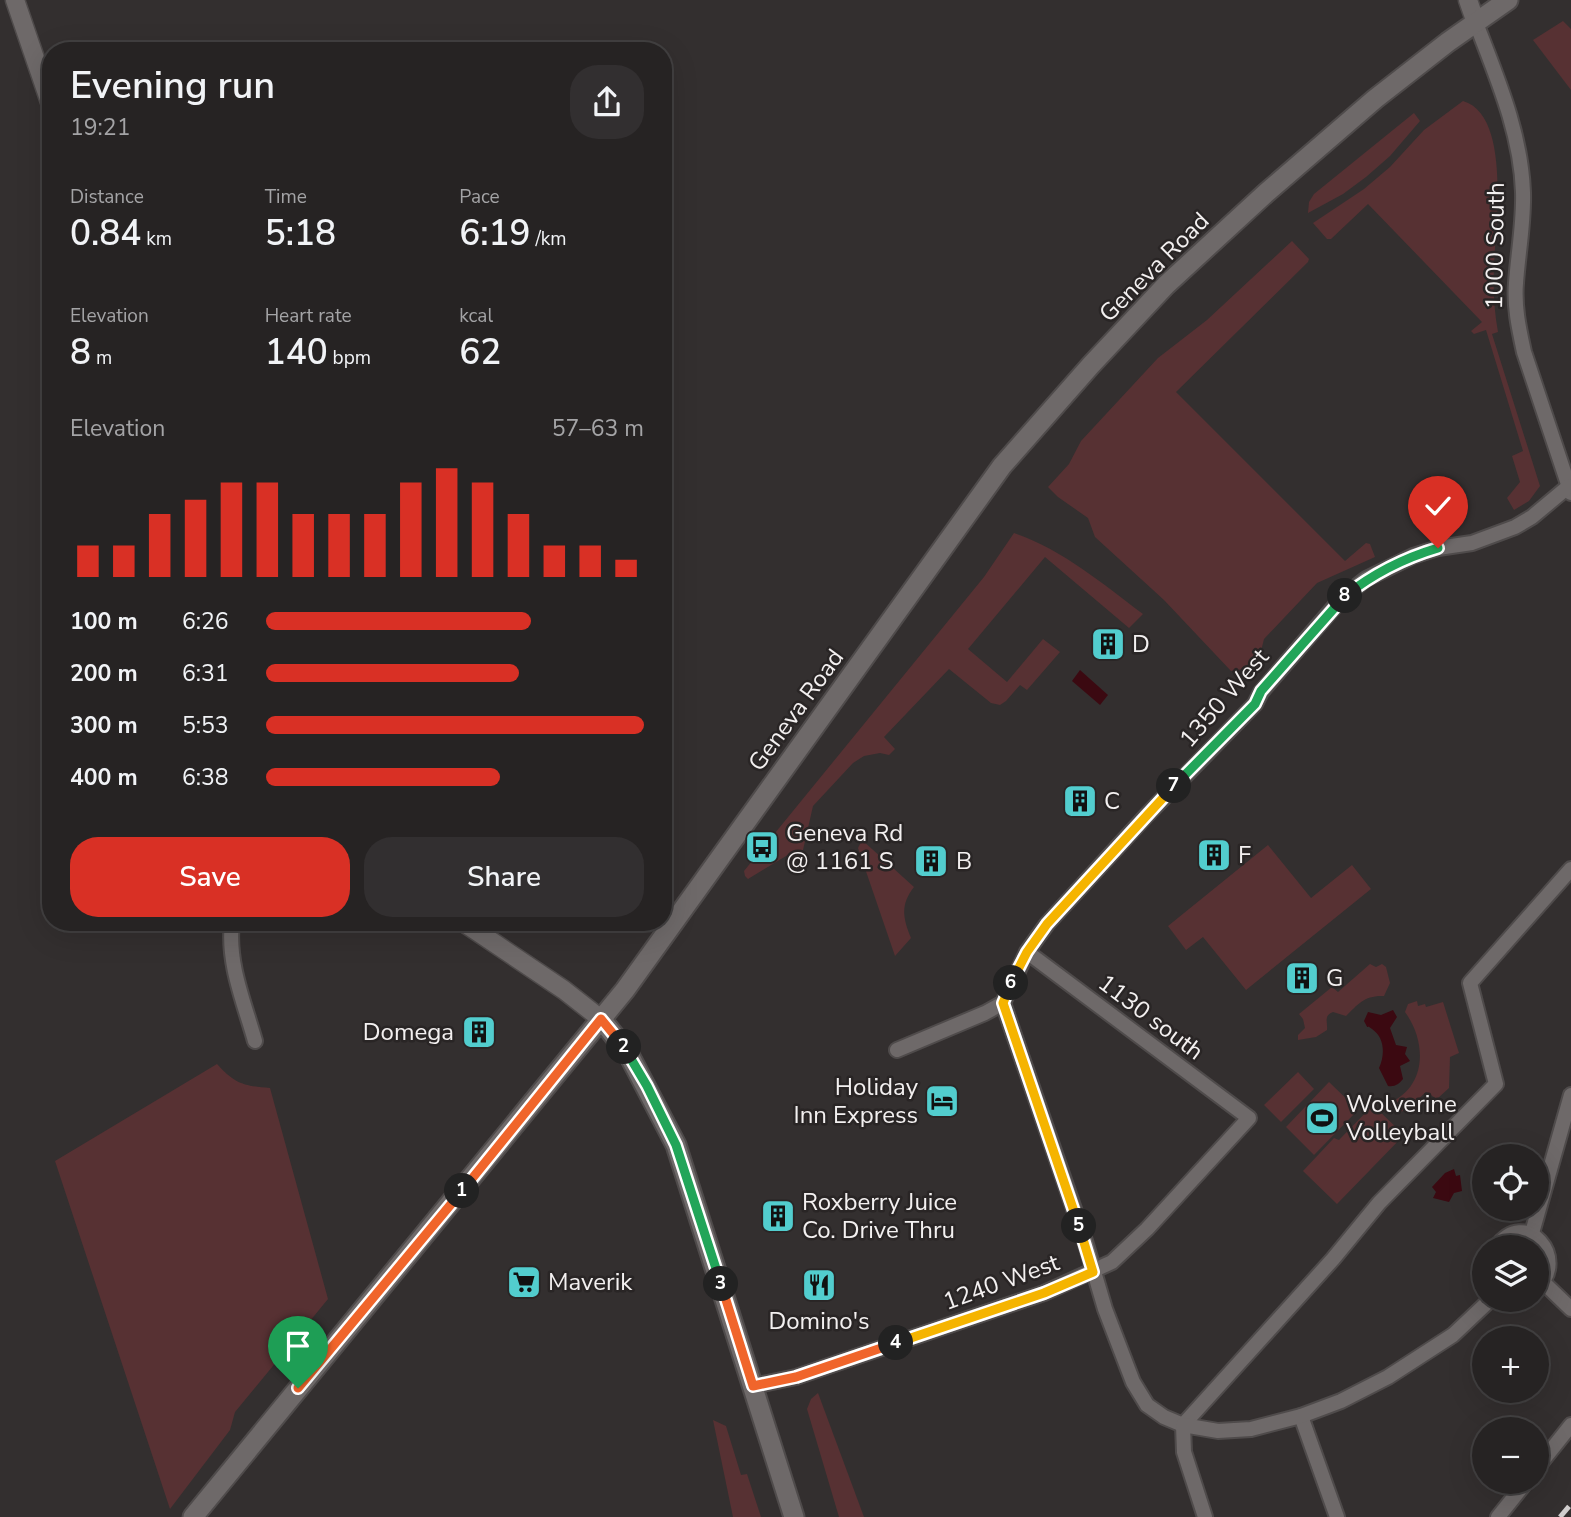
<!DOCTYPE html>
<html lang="en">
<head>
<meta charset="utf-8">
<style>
	:root { --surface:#262323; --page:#322f30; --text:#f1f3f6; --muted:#a4a4a6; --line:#424041; --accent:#d93025 }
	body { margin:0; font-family:"Nunito Sans",sans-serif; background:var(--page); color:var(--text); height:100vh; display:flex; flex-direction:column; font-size:26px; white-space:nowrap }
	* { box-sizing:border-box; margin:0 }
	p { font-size:23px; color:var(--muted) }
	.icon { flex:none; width:38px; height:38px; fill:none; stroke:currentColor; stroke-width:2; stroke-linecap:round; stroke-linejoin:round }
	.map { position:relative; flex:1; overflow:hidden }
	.drawer { position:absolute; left:42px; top:42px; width:630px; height:889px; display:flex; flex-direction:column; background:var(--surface); border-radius:28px; box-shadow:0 7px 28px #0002,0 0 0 2px var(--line) }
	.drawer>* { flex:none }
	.controls { position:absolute; left:1472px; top:1144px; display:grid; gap:14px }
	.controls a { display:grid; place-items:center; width:77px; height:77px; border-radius:50%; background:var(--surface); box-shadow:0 7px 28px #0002,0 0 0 2px var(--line); font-size:35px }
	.pin { position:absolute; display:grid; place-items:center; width:60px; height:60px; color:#fff; margin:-72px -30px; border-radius:50% 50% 50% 0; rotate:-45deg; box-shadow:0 0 7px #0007 }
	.pin .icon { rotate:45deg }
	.km { position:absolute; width:35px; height:35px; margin:-18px; border-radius:50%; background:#222; color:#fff; font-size:19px; line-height:35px; text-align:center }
	.round { display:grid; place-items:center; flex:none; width:74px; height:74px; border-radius:28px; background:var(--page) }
	.summary { display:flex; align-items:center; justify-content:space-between; height:119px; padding:0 28px }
	h1 { font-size:38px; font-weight:600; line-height:52px }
	.stats { display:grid; grid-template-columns:repeat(3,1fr); gap:10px; height:119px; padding:7px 28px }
	.stats div { display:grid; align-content:center }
	.stats b { font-size:35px; font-weight:600 }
	.stats small { font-size:19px; font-weight:400 }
	.stats p { font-size:19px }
	.chart { height:196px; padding:14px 28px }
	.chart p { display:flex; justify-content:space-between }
	.chart svg { width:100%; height:126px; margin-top:7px; stroke:var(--accent); stroke-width:6 }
	.primary-button { display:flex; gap:14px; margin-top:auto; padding:14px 28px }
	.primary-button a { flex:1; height:80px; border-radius:28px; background:var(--accent); color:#fff; font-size:28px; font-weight:600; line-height:80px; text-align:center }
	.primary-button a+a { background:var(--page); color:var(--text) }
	ul { padding:0 28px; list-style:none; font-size:23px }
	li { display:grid; grid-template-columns:112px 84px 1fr; align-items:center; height:52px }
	li i { height:18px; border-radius:9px; background:var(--accent) }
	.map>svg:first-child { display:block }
	.green { fill:#573133 }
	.water { fill:#3b0911 }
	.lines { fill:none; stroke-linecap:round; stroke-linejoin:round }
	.minor-casing { stroke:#4f4b4b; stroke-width:18 }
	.tertiary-casing { stroke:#4f4b4b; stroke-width:21 }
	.secondary-casing { stroke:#4f4b4b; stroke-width:23 }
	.minor { stroke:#6e6969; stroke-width:14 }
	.tertiary { stroke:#6e6969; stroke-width:18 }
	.secondary { stroke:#6e6969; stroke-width:19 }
	.rail { stroke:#d1cece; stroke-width:5; stroke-dasharray:14 7; stroke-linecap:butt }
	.split-1-casing { stroke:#fff; stroke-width:14 }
	.split-2-casing { stroke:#fff; stroke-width:14 }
	.split-3-casing { stroke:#fff; stroke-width:14 }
	.split-4-casing { stroke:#fff; stroke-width:14 }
	.split-5-casing { stroke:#fff; stroke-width:14 }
	.split-6-casing { stroke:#fff; stroke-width:14 }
	.split-7-casing { stroke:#fff; stroke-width:14 }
	.split-8-casing { stroke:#fff; stroke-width:14 }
	.split-9-casing { stroke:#fff; stroke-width:14 }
	.split-1 { stroke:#f0652b; stroke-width:9 }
	.split-2 { stroke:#f0652b; stroke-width:9 }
	.split-3 { stroke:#22a559; stroke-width:9 }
	.split-4 { stroke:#f0652b; stroke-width:9 }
	.split-5 { stroke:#f5b400; stroke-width:9 }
	.split-6 { stroke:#f5b400; stroke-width:9 }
	.split-7 { stroke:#f5b400; stroke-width:9 }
	.split-8 { stroke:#22a559; stroke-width:9 }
	.split-9 { stroke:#22a559; stroke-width:9 }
	.labels { text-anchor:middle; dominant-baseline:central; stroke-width:5; stroke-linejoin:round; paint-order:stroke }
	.street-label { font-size:24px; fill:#f3f0f0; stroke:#292525 }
	.poi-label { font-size:24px; fill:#f3f0f0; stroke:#292525; text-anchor:start }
</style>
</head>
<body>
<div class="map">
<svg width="1571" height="1517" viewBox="0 0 1571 1517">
	<rect width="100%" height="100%" fill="#332f2f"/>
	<!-- green -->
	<g class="green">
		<path d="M1563,21L1571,29V90L1533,40Z"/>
		<path d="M1463,101C1512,115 1495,229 1494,267C1493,289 1494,310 1498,332L1492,334L1540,486L1529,501L1514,510L1507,498L1520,482L1512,456L1523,451L1486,330L1474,334L1471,331L1482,322L1368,204L1331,239H1327L1313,223L1364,189L1390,167L1424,130Z"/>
		<path d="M1414,113L1420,121L1390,156L1366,177L1343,194L1308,213L1309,202L1314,194Z"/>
		<path d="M1292,241L1309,259L1308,262L1176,392L1345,561L1366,543L1370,544L1375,557L1317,583L1264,639L1259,659L1250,668L1231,671L1164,600L1095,537L1088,518L1058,497L1048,487L1069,464L1081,441L1158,358L1207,320Z"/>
		<path d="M1014,533C1062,549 1103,584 1143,614L1129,628L1045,557L968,649L1007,682L1043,639L1060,652L1027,690L1020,685L1006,701L1000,705L991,703L949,669L884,737L895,749L889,755L880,753L864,756L853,763L813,806L803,850L786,856L748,879L745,876L744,871L984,577Z"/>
		<path d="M862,840L914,887C900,905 903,918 911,938L895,956L858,848Z"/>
		<path d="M1268,845L1311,898L1352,865L1371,889L1246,990L1203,937L1186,950L1168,926Z"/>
		<path d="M1370,964L1376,967L1382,964L1386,967L1390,983L1384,996C1365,995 1358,1004 1346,1016L1333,1012C1323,1016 1328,1022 1327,1030L1316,1037L1298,1040V1035L1305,1028L1303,1019L1299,1014L1332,987L1338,992Z"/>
		<path d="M1417,1001L1418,1006L1425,1004L1426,1007L1443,1002L1459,1053L1450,1057L1449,1088L1437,1099L1426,1092L1406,1110L1397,1113L1389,1103C1427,1087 1427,1042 1405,1012L1408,1004Z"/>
		<path d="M217,1064C235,1084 244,1086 270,1088L328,1299L235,1412L230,1430L170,1509L55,1161Z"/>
		<path d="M1298,1072L1314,1089L1281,1122L1264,1105Z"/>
		<path d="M1329,1082L1358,1110L1314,1155L1286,1127Z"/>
		<path d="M1373,1105L1404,1135L1337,1204L1303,1171L1334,1138L1339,1140Z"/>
		<path d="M818,1393L864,1517H839L807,1409L811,1399Z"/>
		<path d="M713,1420L726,1426L741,1475L747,1474L761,1517H733Z"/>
	</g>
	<!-- water -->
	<g class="water">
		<path d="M1080,670L1108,695L1100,705L1072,681Z"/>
		<path d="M1393,1010L1397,1017L1390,1028L1396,1045L1407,1047L1405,1054L1410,1061L1400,1066L1403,1079C1399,1084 1395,1087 1388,1086L1379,1068C1385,1055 1385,1038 1372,1029C1364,1023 1369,1030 1364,1021L1368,1012L1381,1015Z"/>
		<path d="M1454,1169L1456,1176L1460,1175L1462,1191L1454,1193L1449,1202L1433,1198L1436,1192L1432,1187L1445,1173Z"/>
	</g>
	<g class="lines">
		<!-- minor casing -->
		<g class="minor-casing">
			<g id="minor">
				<path d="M1476,23C1497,78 1521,133 1523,192C1524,223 1518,253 1516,283C1514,307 1519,329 1524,352L1571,493"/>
				<path d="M232,922C227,963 244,1002 255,1041"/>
				<path d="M1003,1003L1085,1241L1105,1309L1133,1382L1147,1405L1164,1417L1183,1425L1333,1259L1379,1203L1496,1084L1470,983L1571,869"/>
				<path d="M897,1050L985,1013L1003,1003L1027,952L1047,924L1146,816L1255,704L1261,692L1342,598L1366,579L1413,556L1438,548L1472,543L1515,527L1532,517L1569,486"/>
				<path d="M1532,1233L1571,1095"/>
				<path d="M1496,1248C1525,1205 1571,1260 1536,1288"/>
				<path d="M1544,1283L1571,1309"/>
				<path d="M753,1386L796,1377L1044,1293L1112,1262L1147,1229L1249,1118L1027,952"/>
				<path d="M1301,1416L1337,1517"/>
				<path d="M1536,1469L1571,1425"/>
				<path d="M1205,1517L1184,1452L1183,1425L1218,1431L1251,1429L1301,1416L1341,1401L1388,1377L1453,1335L1490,1300"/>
				<path d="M1498,1517L1526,1482"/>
			</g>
		</g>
		<!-- tertiary casing -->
		<g class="tertiary-casing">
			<g id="tertiary">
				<path d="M15,0L51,105"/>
				<path d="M1468,0L1476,23"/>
				<path d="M463,922L564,990L601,1019"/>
			</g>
		</g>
		<!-- secondary casing -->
		<g class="secondary-casing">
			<g id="secondary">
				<path d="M601,1019L628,1053L676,1145L794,1517"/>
				<path d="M193,1517L625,990L1002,466L1091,365L1166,285L1266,193L1375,99L1448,42L1508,0"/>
			</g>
		</g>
		<!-- minor -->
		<use href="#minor" class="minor"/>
		<!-- tertiary -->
		<use href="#tertiary" class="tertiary"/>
		<!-- secondary -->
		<use href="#secondary" class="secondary"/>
		<!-- rail -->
		<path class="rail" d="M1560,1517L1571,1504"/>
	</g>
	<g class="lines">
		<!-- split-1 casing -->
		<g class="split-1-casing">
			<path id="split-1" d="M298,1388L462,1191"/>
		</g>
		<!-- split-2 casing -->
		<g class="split-2-casing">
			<path id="split-2" d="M462,1191L601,1019L624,1047"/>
		</g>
		<!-- split-3 casing -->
		<g class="split-3-casing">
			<path id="split-3" d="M624,1047L647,1086L676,1145L721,1284"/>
		</g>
		<!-- split-4 casing -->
		<g class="split-4-casing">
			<path id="split-4" d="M721,1284L753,1386L796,1377L896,1343"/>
		</g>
		<!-- split-5 casing -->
		<g class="split-5-casing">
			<path id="split-5" d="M896,1343L1044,1293L1093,1272L1079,1226"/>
		</g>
		<!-- split-6 casing -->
		<g class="split-6-casing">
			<path id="split-6" d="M1011,983L1003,1003L1079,1226"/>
		</g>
		<!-- split-7 casing -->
		<g class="split-7-casing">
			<path id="split-7" d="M1011,983L1027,952L1047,924L1174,786"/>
		</g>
		<!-- split-8 casing -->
		<g class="split-8-casing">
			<path id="split-8" d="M1174,786L1255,704L1261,691L1345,596"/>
		</g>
		<!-- split-9 casing -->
		<g class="split-9-casing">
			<path id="split-9" d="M1345,596C1374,573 1404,558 1438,548"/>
		</g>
		<!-- split-1 -->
		<use href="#split-1" class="split-1"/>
		<!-- split-2 -->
		<use href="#split-2" class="split-2"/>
		<!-- split-3 -->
		<use href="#split-3" class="split-3"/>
		<!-- split-4 -->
		<use href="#split-4" class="split-4"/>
		<!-- split-5 -->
		<use href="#split-5" class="split-5"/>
		<!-- split-6 -->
		<use href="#split-6" class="split-6"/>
		<!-- split-7 -->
		<use href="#split-7" class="split-7"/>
		<!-- split-8 -->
		<use href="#split-8" class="split-8"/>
		<!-- split-9 -->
		<use href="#split-9" class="split-9"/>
	</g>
	<!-- icons -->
	<defs>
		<g id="building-square" transform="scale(1.75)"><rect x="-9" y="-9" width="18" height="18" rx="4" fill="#52cdce" stroke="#292525"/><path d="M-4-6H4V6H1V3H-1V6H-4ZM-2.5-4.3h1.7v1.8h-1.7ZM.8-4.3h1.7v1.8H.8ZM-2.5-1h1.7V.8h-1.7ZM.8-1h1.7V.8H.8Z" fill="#111"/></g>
		<g id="bus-square" transform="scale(1.75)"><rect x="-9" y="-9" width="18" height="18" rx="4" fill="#52cdce" stroke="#292525"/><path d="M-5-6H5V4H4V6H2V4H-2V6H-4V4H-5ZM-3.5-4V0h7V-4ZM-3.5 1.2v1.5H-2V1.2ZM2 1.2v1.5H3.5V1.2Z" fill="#111"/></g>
		<g id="hotel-square" transform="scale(1.75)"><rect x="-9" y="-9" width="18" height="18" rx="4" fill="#52cdce" stroke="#292525"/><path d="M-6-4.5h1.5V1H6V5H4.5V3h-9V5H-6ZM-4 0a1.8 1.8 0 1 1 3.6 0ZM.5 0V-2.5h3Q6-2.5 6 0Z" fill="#111"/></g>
		<g id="stadium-square" transform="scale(1.75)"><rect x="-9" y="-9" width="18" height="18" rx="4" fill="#52cdce" stroke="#292525"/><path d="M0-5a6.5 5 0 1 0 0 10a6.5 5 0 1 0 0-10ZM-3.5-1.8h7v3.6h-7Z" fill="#111"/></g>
		<g id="supermarket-square" transform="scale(1.75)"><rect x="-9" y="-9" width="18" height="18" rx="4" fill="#52cdce" stroke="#292525"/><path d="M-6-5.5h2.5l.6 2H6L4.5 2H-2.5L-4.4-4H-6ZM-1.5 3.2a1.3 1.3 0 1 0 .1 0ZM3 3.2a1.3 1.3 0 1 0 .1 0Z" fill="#111"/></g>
		<g id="restaurant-square" transform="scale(1.75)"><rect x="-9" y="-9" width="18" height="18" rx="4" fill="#52cdce" stroke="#292525"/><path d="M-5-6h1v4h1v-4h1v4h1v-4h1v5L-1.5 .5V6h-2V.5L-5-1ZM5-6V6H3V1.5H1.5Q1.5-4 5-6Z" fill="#111"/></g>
	</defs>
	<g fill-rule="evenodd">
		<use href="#building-square" x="1108" y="644"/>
		<use href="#building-square" x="1080" y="801"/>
		<use href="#bus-square" x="762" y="847"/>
		<use href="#building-square" x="1214" y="855"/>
		<use href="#building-square" x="931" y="861"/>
		<use href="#building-square" x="1302" y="978"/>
		<use href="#building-square" x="479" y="1032"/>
		<use href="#hotel-square" x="942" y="1101"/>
		<use href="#stadium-square" x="1322" y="1118"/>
		<use href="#building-square" x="778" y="1216"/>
		<use href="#supermarket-square" x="524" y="1282"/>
		<use href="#restaurant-square" x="819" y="1285"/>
	</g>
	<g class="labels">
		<!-- street labels -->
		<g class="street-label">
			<text transform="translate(1495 246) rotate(-89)">1000 South</text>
			<text transform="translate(1154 267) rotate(-45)">Geneva Road</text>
			<text transform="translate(1224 698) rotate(-49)">1350 West</text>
			<text transform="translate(796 710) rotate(-54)">Geneva Road</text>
			<text transform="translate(1151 1017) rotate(37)">1130 south</text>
			<text transform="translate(1001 1282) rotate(-20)">1240 West</text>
		</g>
		<!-- poi labels -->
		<g class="poi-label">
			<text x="1132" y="644">D</text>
			<text x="1104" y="801">C</text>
			<text x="786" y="833">Geneva Rd<tspan x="786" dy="28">@ 1161 S</tspan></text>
			<text x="1238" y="855">F</text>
			<text x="956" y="861">B</text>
			<text x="1326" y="978">G</text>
			<text x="454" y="1032" text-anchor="end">Domega</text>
			<text x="918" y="1087" text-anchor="end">Holiday<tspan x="918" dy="28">Inn Express</tspan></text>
			<text x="1346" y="1104">Wolverine<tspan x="1346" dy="28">Volleyball</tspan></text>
			<text x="802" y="1202">Roxberry Juice<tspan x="802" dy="28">Co. Drive Thru</tspan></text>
			<text x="548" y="1282">Maverik</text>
			<text x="819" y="1321" text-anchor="middle">Domino's</text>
		</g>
	</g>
</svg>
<div class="controls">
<a><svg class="icon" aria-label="locate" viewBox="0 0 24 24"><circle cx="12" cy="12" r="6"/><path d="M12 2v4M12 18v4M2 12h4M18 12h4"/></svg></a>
<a><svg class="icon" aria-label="layers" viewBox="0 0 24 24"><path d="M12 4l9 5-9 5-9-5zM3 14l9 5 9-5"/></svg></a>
<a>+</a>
<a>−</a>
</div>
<div class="pin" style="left:298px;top:1388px;background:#1e9e55"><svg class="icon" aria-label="arrive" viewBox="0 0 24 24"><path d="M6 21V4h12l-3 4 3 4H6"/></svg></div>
<div class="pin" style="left:1438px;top:548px;background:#d93025"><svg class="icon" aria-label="check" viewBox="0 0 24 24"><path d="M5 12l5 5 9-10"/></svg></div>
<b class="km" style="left:462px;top:1191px">1</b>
<b class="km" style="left:624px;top:1047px">2</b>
<b class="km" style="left:721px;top:1284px">3</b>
<b class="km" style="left:896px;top:1343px">4</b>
<b class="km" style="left:1079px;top:1226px">5</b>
<b class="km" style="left:1011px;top:983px">6</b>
<b class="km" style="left:1174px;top:786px">7</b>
<b class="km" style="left:1345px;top:596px">8</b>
<section class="drawer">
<div class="summary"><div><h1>Evening run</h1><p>19:21</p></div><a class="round"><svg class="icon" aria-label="share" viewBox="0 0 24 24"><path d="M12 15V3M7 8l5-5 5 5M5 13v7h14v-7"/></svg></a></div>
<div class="stats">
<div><p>Distance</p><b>0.84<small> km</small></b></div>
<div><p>Time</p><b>5:18</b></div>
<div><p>Pace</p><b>6:19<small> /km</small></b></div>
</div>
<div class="stats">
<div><p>Elevation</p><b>8<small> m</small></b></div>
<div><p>Heart rate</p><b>140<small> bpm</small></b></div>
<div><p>kcal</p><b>62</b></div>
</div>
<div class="chart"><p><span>Elevation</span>57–63 m</p>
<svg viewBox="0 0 160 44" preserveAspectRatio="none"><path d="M5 44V33M15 44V33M25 44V22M35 44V17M45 44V11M55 44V11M65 44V22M75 44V22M85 44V22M95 44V11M105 44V6M115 44V11M125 44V22M135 44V33M145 44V33M155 44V38"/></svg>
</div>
<ul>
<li><b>100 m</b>6:26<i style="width:70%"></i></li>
<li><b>200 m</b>6:31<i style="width:67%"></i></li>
<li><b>300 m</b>5:53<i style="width:100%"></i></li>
<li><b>400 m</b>6:38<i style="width:62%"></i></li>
</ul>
<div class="primary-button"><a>Save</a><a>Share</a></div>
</section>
</div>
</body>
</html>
